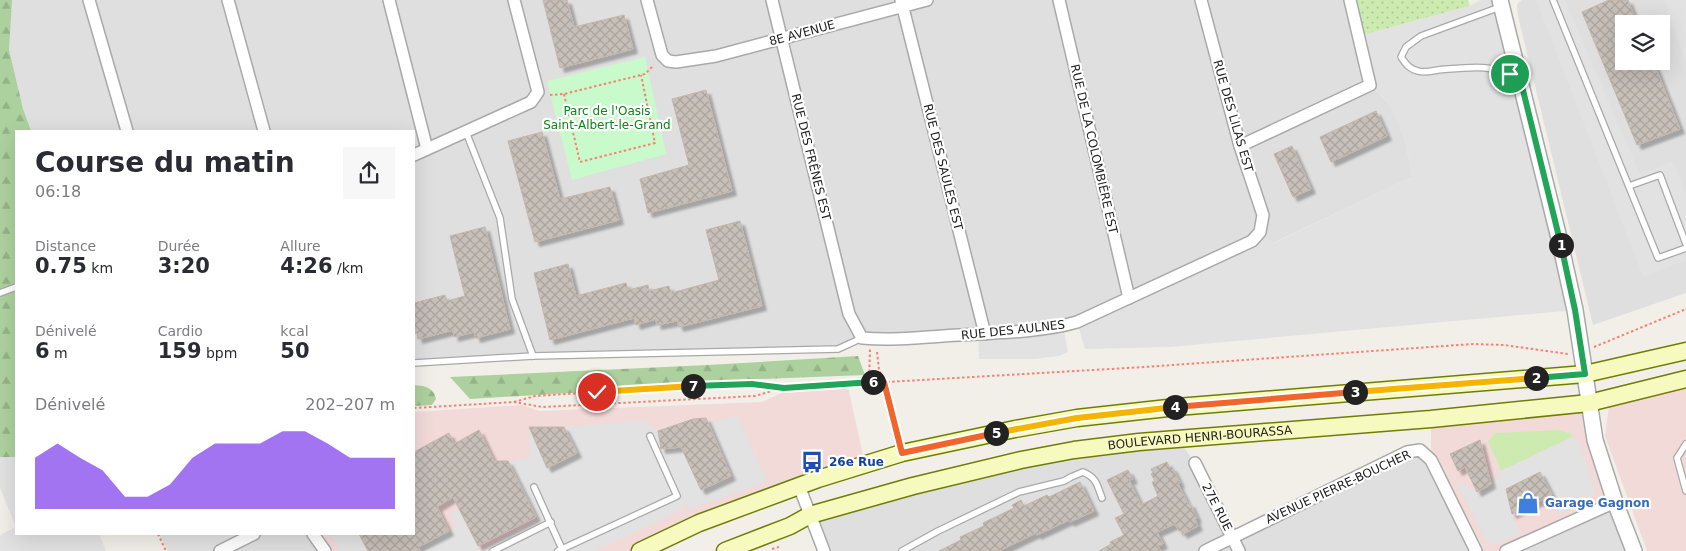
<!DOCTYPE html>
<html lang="fr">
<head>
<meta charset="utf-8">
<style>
	:root { --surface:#fff; --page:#f7f7f7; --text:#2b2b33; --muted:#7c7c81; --accent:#7c3aed }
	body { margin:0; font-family:"DejaVu Sans",sans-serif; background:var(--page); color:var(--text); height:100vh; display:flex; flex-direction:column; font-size:19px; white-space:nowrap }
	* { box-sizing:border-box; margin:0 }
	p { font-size:16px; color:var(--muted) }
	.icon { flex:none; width:28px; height:28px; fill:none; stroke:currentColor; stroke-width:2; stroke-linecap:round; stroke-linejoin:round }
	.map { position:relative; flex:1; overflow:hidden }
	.side { position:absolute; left:15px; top:130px; width:400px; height:405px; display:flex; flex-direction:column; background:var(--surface); border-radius:0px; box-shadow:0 5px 20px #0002 }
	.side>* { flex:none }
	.fabs { position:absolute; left:1615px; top:15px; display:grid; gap:10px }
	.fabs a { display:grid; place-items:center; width:55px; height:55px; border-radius:0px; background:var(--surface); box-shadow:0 5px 20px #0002; font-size:25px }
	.pin { position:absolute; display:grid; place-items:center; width:42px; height:42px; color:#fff; margin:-21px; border:2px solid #fff; border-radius:50%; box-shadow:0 1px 5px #0007 }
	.km { position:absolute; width:25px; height:25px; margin:-12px; border-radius:50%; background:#222; color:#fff; font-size:14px; line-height:25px; text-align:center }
	.round { display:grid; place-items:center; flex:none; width:52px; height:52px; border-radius:0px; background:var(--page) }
	.headline { display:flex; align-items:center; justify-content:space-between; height:85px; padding:0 20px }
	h1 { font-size:28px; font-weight:600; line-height:38px }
	.stats { display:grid; grid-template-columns:repeat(3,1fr); gap:8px; height:85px; padding:5px 20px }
	.stats div { display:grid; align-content:center }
	.stats b { font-size:21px; font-weight:600 }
	.stats small { font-size:14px; font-weight:400 }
	.stats p { font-size:14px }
	.chart { height:140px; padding:10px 20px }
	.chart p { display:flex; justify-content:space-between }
	.chart svg { width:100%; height:90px; margin-top:5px; fill:var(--accent); opacity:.7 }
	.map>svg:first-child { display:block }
	.residential { fill:#e0dfdf; fill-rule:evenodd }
	.commercial { fill:#f2dad9 }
	.grass { fill:#cdebb0 }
	.forest { fill:url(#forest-firs) }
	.park { fill:#c8facc }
	.garden { fill:url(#garden-dots) }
	.parking { fill:#e2e2e2 }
	.building { fill:url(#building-cross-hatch); stroke:#c4b6ab; filter:url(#shadow) }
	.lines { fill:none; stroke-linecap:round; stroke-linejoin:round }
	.service-casing { stroke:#a9a9a9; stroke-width:8 }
	.minor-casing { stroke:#a9a9a9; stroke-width:14 }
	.tertiary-casing { stroke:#a9a9a9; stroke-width:18 }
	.secondary-casing { stroke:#707d05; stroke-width:19 }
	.path { stroke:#fa8072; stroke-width:2; stroke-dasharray:2.5 2.5; stroke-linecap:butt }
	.service { stroke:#fff; stroke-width:5.5 }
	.minor { stroke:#fff; stroke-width:11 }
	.tertiary { stroke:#fff; stroke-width:15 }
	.secondary { stroke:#f7fabf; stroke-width:16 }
	.split-1-casing { stroke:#fff; stroke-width:10 }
	.split-2-casing { stroke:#fff; stroke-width:10 }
	.split-3-casing { stroke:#fff; stroke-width:10 }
	.split-4-casing { stroke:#fff; stroke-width:10 }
	.split-5-casing { stroke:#fff; stroke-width:10 }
	.split-6-casing { stroke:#fff; stroke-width:10 }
	.split-7-casing { stroke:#fff; stroke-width:10 }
	.split-8-casing { stroke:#fff; stroke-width:10 }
	.split-1 { stroke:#22a559; stroke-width:6 }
	.split-2 { stroke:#22a559; stroke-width:6 }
	.split-3 { stroke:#f5b400; stroke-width:6 }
	.split-4 { stroke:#f0652b; stroke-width:6 }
	.split-5 { stroke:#f5b400; stroke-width:6 }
	.split-6 { stroke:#f0652b; stroke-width:6 }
	.split-7 { stroke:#22a559; stroke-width:6 }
	.split-8 { stroke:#f5b400; stroke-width:6 }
	.labels { text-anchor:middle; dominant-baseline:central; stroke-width:4.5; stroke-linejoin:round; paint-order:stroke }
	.street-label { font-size:12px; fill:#222; stroke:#fff }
	.park-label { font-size:12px; fill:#0c8416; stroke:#fff }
	.transit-label { font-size:12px; font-weight:bold; fill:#164399; stroke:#fff; text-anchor:start }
	.shop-label { font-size:12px; font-weight:bold; fill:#366cbe; stroke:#fff; text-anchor:start }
</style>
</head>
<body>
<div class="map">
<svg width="1686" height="551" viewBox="0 0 1686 551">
	<defs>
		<pattern id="forest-firs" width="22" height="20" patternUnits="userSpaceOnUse" patternTransform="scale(1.25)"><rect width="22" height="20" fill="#add19e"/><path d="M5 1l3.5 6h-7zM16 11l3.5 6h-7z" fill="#95b388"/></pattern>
		<pattern id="garden-dots" width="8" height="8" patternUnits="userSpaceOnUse" patternTransform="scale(1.25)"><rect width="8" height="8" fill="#cdebb0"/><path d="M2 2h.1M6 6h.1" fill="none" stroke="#b0c997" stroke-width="1.8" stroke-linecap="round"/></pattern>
		<pattern id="building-cross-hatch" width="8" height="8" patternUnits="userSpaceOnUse" patternTransform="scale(1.25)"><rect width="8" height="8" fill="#c7bfb8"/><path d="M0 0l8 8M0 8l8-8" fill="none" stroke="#aba49e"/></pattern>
		<filter id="shadow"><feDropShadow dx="4.5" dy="4.5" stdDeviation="1" flood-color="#0004"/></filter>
	</defs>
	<rect width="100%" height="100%" fill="#f2efe9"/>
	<!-- residential -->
	<g class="residential">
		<path d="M10,0H1350L1370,85L1391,106L1405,139L1412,177L1273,243L1077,322L862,338L838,349L533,356L414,363V131H16L0,86Z"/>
		<path d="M1522,0H1686V293L1593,325L1518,16L1517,4ZM1624,24H1661V61H1624Z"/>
		<path d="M1178,439L1195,463L1233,537L1420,450L1476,551H824L810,515L913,486Z"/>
		<path d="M1615,502L1634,551H1506Z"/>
		<path d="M254,534H313L325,551H220Z"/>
	</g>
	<!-- commercial -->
	<g class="commercial">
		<path d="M1686,383V551H1647L1605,436L1609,406Z"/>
		<path d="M848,387L865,464L640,551H325L313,534H414V412L522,405L539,411L762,402L786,391Z"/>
		<path d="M1589,403L1615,502L1506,551H1476L1431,460V419Z"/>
	</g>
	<!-- grass -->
	<path class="grass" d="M1559,430L1572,434V437L1501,471L1488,441L1495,433Z"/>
	<!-- forest -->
	<g class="forest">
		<path d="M0,0H12L9,50L23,109L31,131H16V457L0,458Z"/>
		<path d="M858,356L865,375L681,382L669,387L470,399L450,377L708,365Z"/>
		<path d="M414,385C425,386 433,387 436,399L432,405L414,406Z"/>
	</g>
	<!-- park -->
	<path class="park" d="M645,57L666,154L572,180L547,81Z"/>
	<!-- garden -->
	<path class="garden" d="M1350,0H1468L1470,6L1359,36Z"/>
	<!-- parking -->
	<g class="parking">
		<path d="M1480,0H1500L1575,310L1170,347L1085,349L1077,322L1260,232L1274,243L1412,177L1405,139L1390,105L1370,85L1359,36L1470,6Z"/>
		<path d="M1536,0H1565L1640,174L1673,161L1686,194V260L1643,277Z"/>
		<path d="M1665,0H1686V64Z"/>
		<path d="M1063,326L1068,352L1059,356L1033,359H979L978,334Z"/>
		<path d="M737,415L767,482L689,509L684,500V505L681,510L594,551H420L418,547L456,528L450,513L459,508L481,550L538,521L508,461L530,459L529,427L547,468L577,453L564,427L641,421L648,423L658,431L661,449L681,447L701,490L731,476L708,424Z"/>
		<path d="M1572,437L1578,441L1595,489L1592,498L1560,514L1540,472L1506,489L1512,514L1521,533L1495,545L1489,543L1486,540L1456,481L1477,492L1491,484L1501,471Z"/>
		<path d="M0,457H16V534H99L106,551H0V535L16,527L0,488Z"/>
		<path d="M159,534H239L242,540L220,551H168Z"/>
		<path d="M331,534H359L368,551H339Z"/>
	</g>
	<!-- building -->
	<g class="building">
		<path d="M543,0H567L574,27L624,15L633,49L560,68Z"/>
		<path d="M1609,0H1628L1637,24H1624V61H1653L1680,129L1637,145L1582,12Z"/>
		<path d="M706,90L732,191L648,213L640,179L689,165L672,99Z"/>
		<path d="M1376,111L1387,136L1331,162L1320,137Z"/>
		<path d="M542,132L560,199L610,187L619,220L535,242L508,141Z"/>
		<path d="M1292,146L1311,189L1293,197L1274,154Z"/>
		<path d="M740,221L762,306L679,327L677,321L657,325L656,319L636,325L634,318L550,340L534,273L568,264L576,296L626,283L628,290L648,285L649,291L669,286L671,293L719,280L706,230Z"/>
		<path d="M485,227L510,329L476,338L474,332L454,337L453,330L418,339L417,333L414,334V303L445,295L447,301L465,296L450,236Z"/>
		<path d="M706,418L731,476L701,490L681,447L661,449L658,431L693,419Z"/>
		<path d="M529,427H564L577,453L547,468Z"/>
		<path d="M479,430L494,461H508L536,517L478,546L453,497L437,507L449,531L418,547L420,551H368L359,534H414V452L449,433L454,444Z"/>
		<path d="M1480,440L1491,484L1477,492L1465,467L1458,471L1450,454Z"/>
		<path d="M1167,462L1170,468L1172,467L1180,483L1178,484L1188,504L1190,503L1197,518L1195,519L1198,526L1183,534L1181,530L1179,531L1175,524L1157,532L1163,544L1158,546L1161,551H1099L1111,544L1110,542L1124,535L1115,518L1124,514L1107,480L1128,470L1133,479L1129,480L1141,505L1158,496L1152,482L1155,481L1151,474L1153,473L1151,469Z"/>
		<path d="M1540,472L1552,495L1512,514L1506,489Z"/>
		<path d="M1080,482L1094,511L1070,522L1069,520L1037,535L1036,533L999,551H939L961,540L960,537L984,526L983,523L1014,508L1012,505L1021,500L1024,506L1047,495L1049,497Z"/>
	</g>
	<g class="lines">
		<!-- service casing -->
		<g class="service-casing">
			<g id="service">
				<path d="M1553,0L1658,258L1686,248"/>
				<path d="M1500,7L1421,36L1406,47L1401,57C1406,64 1409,69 1418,71C1424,73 1432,71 1438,70C1463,68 1495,62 1517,79"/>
				<path d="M466,132L500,218L512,299L533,356"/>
				<path d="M1629,186L1660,175L1686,244"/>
				<path d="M0,293L16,287"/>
				<path d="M414,363L533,356L838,349L862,338"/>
				<path d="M1686,444L1677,458L1686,491"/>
				<path d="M534,487L562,549L558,551"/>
				<path d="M493,551L551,522"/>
				<path d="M563,551L562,549L677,496L650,436"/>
				<path d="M902,551L938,531L1019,492L1064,481L1071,477L1083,472C1097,478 1097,485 1102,498"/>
			</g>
		</g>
		<!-- minor casing -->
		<g class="minor-casing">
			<g id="minor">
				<path d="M89,0L127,131"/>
				<path d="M228,0L264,131"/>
				<path d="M389,0L427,149"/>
				<path d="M647,0L662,55L668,61L676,62L716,56L927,0"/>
				<path d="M772,0L849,314L862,338C894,341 926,337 958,335C994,333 1043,332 1077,322L1252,241L1260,232L1263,215L1240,146L1201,0"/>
				<path d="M901,0L985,334"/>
				<path d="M1059,0L1129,298"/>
				<path d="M1240,146L1370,85L1350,0"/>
				<path d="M414,155L531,102L538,92L514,0"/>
				<path d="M1195,463L1239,551"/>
				<path d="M799,486L824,551"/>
				<path d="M313,534L325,551"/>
				<path d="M220,551L254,534"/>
				<path d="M1205,551L1407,452L1420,450L1431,460L1476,551"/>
				<path d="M1506,551L1615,502"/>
			</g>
		</g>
		<!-- tertiary casing -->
		<g class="tertiary-casing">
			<path id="tertiary" d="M1500,0L1559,238L1575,310L1595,440L1615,502L1634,551"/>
		</g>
		<!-- secondary casing -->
		<g class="secondary-casing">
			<g id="secondary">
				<path d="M640,551L699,523L818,479L902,453L1015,429L1077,418L1177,407L1585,374L1686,351"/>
				<path id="s1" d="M725,551L790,526L810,515L913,486L1021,460L1074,450L1139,442L1431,419L1589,403L1686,379"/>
			</g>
		</g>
		<!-- path -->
		<g class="path">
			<path d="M564,94L580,162L655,143L641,75"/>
			<path d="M550,95L564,94L641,75L645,74L654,65"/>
			<path d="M1594,347L1686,309"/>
			<path d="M877,352L879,370L884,382L898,439"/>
			<path d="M869,382L870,349"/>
			<path d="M514,402L535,396L721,384L752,383L784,388L1144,367L1473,344L1504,345L1568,354"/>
			<path d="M414,408L514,402L542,407L755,396L782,388"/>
			<path d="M158,534L166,551"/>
			<path d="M772,549L779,547"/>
		</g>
		<!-- service -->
		<use href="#service" class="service"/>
		<!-- minor -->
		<use href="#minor" class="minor"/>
		<!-- tertiary -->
		<use href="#tertiary" class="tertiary"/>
		<!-- secondary -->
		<use href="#secondary" class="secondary"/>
	</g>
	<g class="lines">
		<!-- split-1 casing -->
		<g class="split-1-casing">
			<path id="split-1" d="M1510,74L1521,82L1561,245"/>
		</g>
		<!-- split-2 casing -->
		<g class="split-2-casing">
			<path id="split-2" d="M1536,378L1585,374L1575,310L1561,245"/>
		</g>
		<!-- split-3 casing -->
		<g class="split-3-casing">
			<path id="split-3" d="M1355,392L1536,378"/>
		</g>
		<!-- split-4 casing -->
		<g class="split-4-casing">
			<path id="split-4" d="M1175,407L1355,392"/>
		</g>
		<!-- split-5 casing -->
		<g class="split-5-casing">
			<path id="split-5" d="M996,433L1077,418L1175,407"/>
		</g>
		<!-- split-6 casing -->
		<g class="split-6-casing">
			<path id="split-6" d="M873,382H884L902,453L996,433"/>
		</g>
		<!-- split-7 casing -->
		<g class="split-7-casing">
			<path id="split-7" d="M693,386L752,384L784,388L873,382"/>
		</g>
		<!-- split-8 casing -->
		<g class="split-8-casing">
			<path id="split-8" d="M597,392L693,386"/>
		</g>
		<!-- split-1 -->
		<use href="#split-1" class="split-1"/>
		<!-- split-2 -->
		<use href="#split-2" class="split-2"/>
		<!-- split-3 -->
		<use href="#split-3" class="split-3"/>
		<!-- split-4 -->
		<use href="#split-4" class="split-4"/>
		<!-- split-5 -->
		<use href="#split-5" class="split-5"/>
		<!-- split-6 -->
		<use href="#split-6" class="split-6"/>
		<!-- split-7 -->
		<use href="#split-7" class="split-7"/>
		<!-- split-8 -->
		<use href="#split-8" class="split-8"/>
	</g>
	<!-- icons -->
	<defs>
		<g id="bus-bare" transform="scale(1.725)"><path d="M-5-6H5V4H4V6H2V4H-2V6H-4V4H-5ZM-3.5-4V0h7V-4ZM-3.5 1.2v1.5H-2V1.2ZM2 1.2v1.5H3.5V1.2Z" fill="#1a4fb4" stroke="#fff" stroke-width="2.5" paint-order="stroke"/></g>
		<g id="shop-bare" transform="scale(1.725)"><path d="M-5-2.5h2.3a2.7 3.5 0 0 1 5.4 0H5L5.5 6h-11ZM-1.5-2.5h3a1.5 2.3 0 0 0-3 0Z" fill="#3f7fe0" stroke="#fff" stroke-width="2.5" paint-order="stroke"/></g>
	</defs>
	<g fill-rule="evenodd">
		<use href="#bus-bare" x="812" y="462"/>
		<use href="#shop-bare" x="1528" y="503"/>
	</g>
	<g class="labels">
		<!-- street labels -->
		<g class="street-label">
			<text transform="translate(802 33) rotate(-15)">8E AVENUE</text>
			<text transform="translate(1233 116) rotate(74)">RUE DES LILAS EST</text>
			<text transform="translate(1094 149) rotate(77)">RUE DE LA COLOMBIÈRE EST</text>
			<text transform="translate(811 157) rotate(76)">RUE DES FRÊNES EST</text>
			<text transform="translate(943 167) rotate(76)">RUE DES SAULES EST</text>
			<text transform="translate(1013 330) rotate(-6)">RUE DES AULNES</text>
			<text stroke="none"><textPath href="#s1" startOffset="491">BOULEVARD HENRI-BOURASSA</textPath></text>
			<text transform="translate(1338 487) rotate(-25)">AVENUE PIERRE-BOUCHER</text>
			<text transform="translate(1217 507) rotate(63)">27E RUE</text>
		</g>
		<!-- park labels -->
		<g class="park-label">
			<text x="607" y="111">Parc de l'Oasis<tspan x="607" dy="14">Saint-Albert-le-Grand</tspan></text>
		</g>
		<!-- transit labels -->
		<g class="transit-label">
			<text x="829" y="462">26e Rue</text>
		</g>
		<!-- shop labels -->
		<g class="shop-label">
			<text x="1545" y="503">Garage Gagnon</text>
		</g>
	</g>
</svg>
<div class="fabs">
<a><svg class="icon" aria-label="layers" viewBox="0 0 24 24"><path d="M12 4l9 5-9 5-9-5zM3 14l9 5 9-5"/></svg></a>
</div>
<div class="pin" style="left:1510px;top:74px;background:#1e9e55"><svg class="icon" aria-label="arrive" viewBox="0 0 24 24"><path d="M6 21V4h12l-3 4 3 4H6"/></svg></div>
<div class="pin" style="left:597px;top:392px;background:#d93025"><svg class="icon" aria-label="check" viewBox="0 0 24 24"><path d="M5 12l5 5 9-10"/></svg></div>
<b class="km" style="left:1561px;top:245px">1</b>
<b class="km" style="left:1536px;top:378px">2</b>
<b class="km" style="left:1355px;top:392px">3</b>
<b class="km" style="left:1175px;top:407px">4</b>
<b class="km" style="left:996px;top:433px">5</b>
<b class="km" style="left:873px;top:382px">6</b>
<b class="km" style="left:693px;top:386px">7</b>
<section class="side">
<div class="headline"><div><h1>Course du matin</h1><p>06:18</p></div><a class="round"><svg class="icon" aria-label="share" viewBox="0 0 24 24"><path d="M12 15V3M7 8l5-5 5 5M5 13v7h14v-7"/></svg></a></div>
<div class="stats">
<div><p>Distance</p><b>0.75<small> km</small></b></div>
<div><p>Durée</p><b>3:20</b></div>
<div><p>Allure</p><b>4:26<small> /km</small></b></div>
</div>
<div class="stats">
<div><p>Dénivelé</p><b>6<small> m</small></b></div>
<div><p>Cardio</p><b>159<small> bpm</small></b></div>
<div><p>kcal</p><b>50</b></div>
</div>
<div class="chart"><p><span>Dénivelé</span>202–207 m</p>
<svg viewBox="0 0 160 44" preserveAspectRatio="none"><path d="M0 44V19L10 12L20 19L30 25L40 38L50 38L60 32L70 19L80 12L90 12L100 12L110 6L120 6L130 12L140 19L150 19L160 19V44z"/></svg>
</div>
</section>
</div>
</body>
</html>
